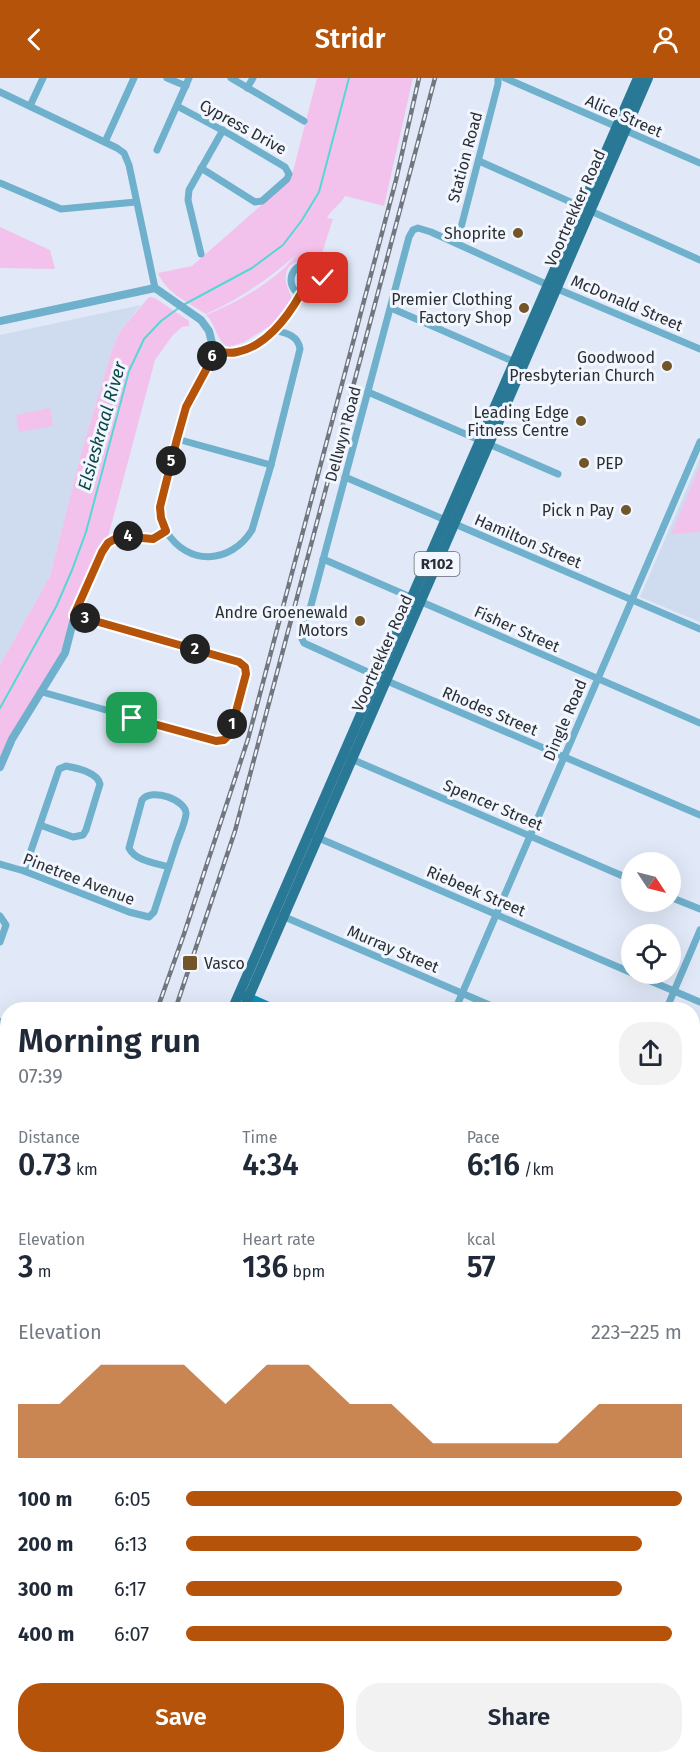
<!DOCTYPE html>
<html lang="en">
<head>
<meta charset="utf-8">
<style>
	:root { --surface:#fff; --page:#f2f2f3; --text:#1f2937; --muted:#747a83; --accent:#b45309 }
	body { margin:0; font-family:"Fira Sans",sans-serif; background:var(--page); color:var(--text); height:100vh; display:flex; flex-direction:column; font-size:22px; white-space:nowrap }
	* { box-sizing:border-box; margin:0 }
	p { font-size:20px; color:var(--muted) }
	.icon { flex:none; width:33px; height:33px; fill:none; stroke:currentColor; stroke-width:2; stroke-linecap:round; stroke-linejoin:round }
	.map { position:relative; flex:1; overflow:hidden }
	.drawer { position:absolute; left:0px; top:924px; width:700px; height:762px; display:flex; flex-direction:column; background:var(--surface); border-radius:24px 24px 0 0; box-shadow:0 6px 24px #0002 }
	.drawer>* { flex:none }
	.needle { width:39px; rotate:125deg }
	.fabs { position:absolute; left:621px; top:774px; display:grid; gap:12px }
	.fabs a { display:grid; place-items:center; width:60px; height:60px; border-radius:50%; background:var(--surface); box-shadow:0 6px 24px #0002; font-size:30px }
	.pin { position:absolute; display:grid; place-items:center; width:51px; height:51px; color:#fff; margin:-26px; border-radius:12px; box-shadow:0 3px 9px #0006 }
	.km { position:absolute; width:30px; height:30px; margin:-15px; border-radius:50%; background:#222; color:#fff; font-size:16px; line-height:30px; text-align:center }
	.round { display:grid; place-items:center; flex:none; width:63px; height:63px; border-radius:24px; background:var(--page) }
	.head { display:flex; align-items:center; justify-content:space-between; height:102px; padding:0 18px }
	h1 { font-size:33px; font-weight:600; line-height:45px }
	.figures { display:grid; grid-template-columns:repeat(3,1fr); gap:9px; height:102px; padding:6px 18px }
	.figures div { display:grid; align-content:center }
	.figures b { font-size:30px; font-weight:600 }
	.figures small { font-size:16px; font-weight:400 }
	.figures p { font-size:16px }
	.chart { height:168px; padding:12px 18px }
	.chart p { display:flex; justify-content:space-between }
	.chart svg { width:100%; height:108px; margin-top:6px; fill:var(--accent); opacity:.7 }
	.button { display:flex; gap:12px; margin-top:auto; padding:12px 18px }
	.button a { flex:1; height:69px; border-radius:24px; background:var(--accent); color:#fff; font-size:24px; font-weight:600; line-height:69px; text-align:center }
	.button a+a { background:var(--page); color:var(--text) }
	ul { padding:0 18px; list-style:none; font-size:20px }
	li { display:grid; grid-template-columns:96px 72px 1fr; align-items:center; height:45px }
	li i { height:15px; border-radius:8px; background:var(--accent) }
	header { display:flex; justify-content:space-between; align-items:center; height:78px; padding:0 18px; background:var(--accent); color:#fff; font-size:27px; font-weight:600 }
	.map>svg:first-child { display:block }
	.built { fill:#cfdbee }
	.green { fill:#f3c2ec }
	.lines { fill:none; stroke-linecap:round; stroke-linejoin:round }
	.stream { stroke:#55d7d3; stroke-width:2 }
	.minor { stroke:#6fb0cc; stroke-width:7 }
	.tertiary { stroke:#6fb0cc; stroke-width:8 }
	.secondary { stroke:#0792bc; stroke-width:9 }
	.primary { stroke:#287896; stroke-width:10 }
	.rail-casing { stroke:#71767f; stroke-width:4.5 }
	.rail { stroke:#f2f7ff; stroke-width:2; stroke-dasharray:7; stroke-linecap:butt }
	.route-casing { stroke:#fff; stroke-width:12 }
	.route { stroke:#b45309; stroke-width:8 }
	.poi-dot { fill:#725529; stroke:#f2f7ff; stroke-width:2 }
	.labels { text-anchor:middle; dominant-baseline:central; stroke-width:6; stroke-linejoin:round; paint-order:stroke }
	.shield { fill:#f2f7ff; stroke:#676a70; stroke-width:1.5 }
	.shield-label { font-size:15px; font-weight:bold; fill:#2b2e33 }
	.street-label { font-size:16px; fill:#2b2e33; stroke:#f2f7ff }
	.poi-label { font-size:16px; fill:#2b2e33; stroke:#f2f7ff; text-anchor:end }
	.water-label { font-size:18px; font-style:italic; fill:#0c4846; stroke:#f2f7ff }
</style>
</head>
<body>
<header><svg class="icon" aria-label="back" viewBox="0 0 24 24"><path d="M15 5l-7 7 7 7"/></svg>Stridr<svg class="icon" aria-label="person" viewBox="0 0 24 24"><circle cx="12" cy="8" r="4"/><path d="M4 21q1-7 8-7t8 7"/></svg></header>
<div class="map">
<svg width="700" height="1686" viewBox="0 0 700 1686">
	<rect width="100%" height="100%" fill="#e1e9f8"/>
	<!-- built -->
	<g class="built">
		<path d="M141,227L120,253L111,275L82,372L50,498L0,587V257Z"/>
		<path d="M700,380V544L640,519Z"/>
		<path d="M139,1678L333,1679L330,1686H136Z"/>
	</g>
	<!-- green -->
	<g class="green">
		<path d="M317,0H413L384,128L345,118C340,127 332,131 327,140L333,141L321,178C311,186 283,176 286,204C287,210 291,216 292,223L280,242L270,251L268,249L244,264L229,269C216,264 217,247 206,237C237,224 275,204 296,177C268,201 239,222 206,236C189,225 166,215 158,195L192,188L291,101Z"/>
		<path d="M0,149L50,172L55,191L0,190Z"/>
		<path d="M149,219L155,220L189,243V248L182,249L173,257L155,282L108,459L99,470L72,529L61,575L8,662L0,678V587L50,498L82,372L111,275L120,253Z"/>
		<path d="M50,330L53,348L19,354L16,337Z"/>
		<path d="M700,388V454L671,456Z"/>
	</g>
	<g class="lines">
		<!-- stream -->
		<g class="stream">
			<path d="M185,226L252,190L283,167L302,142L319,114L349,0"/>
			<path d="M0,630L56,529L72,492L86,454L129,293L144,261L161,243L180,229"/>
		</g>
		<!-- minor -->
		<g class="minor">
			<path d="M167,0L186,8"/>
			<path d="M231,0L304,43"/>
			<path d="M505,0L700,85"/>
			<path d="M247,10L253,0"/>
			<path d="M0,14L117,70L124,75L129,87L155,210"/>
			<path d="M30,28L43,0"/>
			<path d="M177,28L231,57L285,89L289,96L287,101L262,123L255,124L201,90"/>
			<path d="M105,64L134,0"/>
			<path d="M157,72L189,0"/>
			<path d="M479,83L700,182"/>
			<path d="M0,105L61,131L136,124"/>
			<path d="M457,165L498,6V0"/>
			<path d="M201,176L188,122L189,112L223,52"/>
			<circle cx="307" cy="202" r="16"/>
			<path d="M391,230L517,285"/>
			<path d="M700,271L548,207L431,154L418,150L413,152L409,159L302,561L304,565L394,606L700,737"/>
			<path d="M213,273C221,274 229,276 237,274C265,270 287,240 300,217"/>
			<path d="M368,314L558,396"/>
			<path d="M177,361L271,387"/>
			<path d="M345,399L700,551"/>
			<path d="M166,453C188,489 231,486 252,452L271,387L300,271C298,257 286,255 273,252"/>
			<path d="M323,481L700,645"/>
			<path d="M42,614L216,663L224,662L230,656L246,596L245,589L239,584L74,537"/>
			<path d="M349,680L632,802"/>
			<path d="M314,758L632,895"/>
			<path d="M0,786L24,793L129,834L149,839L154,834C161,812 169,789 176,767C179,757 185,746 186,736C187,722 151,709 142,722L129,770C135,783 156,785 169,789"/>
			<path d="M24,793L59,691L66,688C77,690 97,694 100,706L86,752L83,757L73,759L40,747"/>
			<path d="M670,819L700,831"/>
			<path d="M280,837L501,932"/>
			<path d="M0,838L6,847L0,864"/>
			<path d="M634,896L700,924"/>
			<path d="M455,932L700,364"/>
			<path d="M666,932L700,852"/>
			<path d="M693,1014L700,1017"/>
			<path d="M693,1201L700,1204"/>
			<path d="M0,1259L3,1260"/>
			<path d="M693,1294L700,1297"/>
			<path d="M693,1352L700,1336"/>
			<path d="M693,1388L700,1391"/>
			<path d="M693,1481L700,1484"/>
			<path d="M693,1574L700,1577"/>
			<path d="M0,1649L8,1652"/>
			<path d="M693,1667L700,1670"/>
			<path d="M67,1678L85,1686"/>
			<path d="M499,1678L516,1686"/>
			<path d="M129,1686L132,1678"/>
			<path d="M338,1686L341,1678"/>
			<path d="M548,1686L551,1678"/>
		</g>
		<!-- tertiary -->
		<g class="tertiary">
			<path d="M0,243L155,210L201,242L209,253L213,269L210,284L185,332L161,420V437L166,453C162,456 158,460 153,461C134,466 123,448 105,468L76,532L65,575L12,661L0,689"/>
			<path d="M0,944L8,947"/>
			<path d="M0,1123L8,1109"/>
		</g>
		<!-- secondary -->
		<g class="secondary">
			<path d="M243,917L277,932"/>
			<path d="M693,1111L700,1114"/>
			<path d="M693,1121L700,1124"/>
		</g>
		<!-- primary -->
		<g class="primary">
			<path d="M232,932L638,0"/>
			<path d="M243,932L648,0"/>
			<path d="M0,1466L8,1449"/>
			<path d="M0,1489L8,1472"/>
		</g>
		<!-- rail casing -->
		<g class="rail-casing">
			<g id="rail">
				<path d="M157,932L184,856L248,661L396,102L419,0"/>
				<path d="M175,932L235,753L435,0"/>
				<path d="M0,1286L8,1272"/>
				<path d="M0,1300L8,1287"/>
			</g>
		</g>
		<!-- rail -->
		<use href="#rail" class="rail"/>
	</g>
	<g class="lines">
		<!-- route casing -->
		<g class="route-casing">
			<path id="route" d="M132,640L216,663L224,662L230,656L246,596L245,589L239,584L74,537L102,474L108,465L120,458L153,461L166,453L161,440L160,429L177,361L186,329L207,290L213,273C221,274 229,276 237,274C265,269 287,240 300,217C314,220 322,213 323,200"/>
		</g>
		<!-- route -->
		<use href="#route" class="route"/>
	</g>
	<!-- markers -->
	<g class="poi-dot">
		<circle cx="518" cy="155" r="6"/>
		<circle cx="524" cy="230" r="6"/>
		<circle cx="667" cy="288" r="6"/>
		<circle cx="581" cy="343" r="6"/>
		<circle cx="584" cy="385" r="6"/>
		<circle cx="626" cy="432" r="6"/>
		<circle cx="360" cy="543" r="6"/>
		<rect x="182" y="877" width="16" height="16" rx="3"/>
	</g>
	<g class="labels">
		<!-- shield labels -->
		<rect class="shield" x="414.5" y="474" width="45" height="24" rx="4.5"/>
		<g class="shield-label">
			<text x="437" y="486">R102</text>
		</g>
		<!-- street labels -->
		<g class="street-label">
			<text transform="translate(624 38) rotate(24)">Alice Street</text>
			<text transform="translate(243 49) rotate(29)">Cypress Drive</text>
			<text transform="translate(465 79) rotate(-75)">Station Road</text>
			<text transform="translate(575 130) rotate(-66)">Voortrekker Road</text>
			<text transform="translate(627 225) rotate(23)">McDonald Street</text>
			<text transform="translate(343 356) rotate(-75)">Dellwyn Road</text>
			<text transform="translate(528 463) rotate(23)">Hamilton Street</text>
			<text transform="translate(517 551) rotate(24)">Fisher Street</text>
			<text transform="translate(382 575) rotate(-66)">Voortrekker Road</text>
			<text transform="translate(490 633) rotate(23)">Rhodes Street</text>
			<text transform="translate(565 642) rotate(-67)">Dingle Road</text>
			<text transform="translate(493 727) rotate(23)">Spencer Street</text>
			<text transform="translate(79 801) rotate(21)">Pinetree Avenue</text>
			<text transform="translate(476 813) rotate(23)">Riebeek Street</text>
			<text transform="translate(393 871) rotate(23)">Murray Street</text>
		</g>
		<!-- poi labels -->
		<g class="poi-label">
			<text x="506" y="155">Shoprite</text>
			<text x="512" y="221">Premier Clothing<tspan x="512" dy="18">Factory Shop</tspan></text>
			<text x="655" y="279">Goodwood<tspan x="655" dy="18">Presbyterian Church</tspan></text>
			<text x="569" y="334">Leading Edge<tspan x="569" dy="18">Fitness Centre</tspan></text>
			<text x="596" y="385" text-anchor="start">PEP</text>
			<text x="614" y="432">Pick n Pay</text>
			<text x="348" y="534">Andre Groenewald<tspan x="348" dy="18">Motors</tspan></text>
			<text x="204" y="885" text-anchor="start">Vasco</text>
		</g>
		<!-- water labels -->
		<g class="water-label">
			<text transform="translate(102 348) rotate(-74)">Elsieskraal River</text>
		</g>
	</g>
</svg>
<div class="fabs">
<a><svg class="needle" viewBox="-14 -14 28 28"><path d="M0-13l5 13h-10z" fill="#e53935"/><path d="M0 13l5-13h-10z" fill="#747a83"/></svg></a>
<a><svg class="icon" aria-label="locate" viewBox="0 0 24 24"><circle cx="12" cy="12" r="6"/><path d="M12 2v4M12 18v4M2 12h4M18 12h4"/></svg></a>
</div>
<div class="pin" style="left:132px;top:640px;background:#1e9e55"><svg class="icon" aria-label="arrive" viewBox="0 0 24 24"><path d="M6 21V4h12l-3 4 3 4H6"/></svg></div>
<div class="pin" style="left:323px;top:200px;background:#d93025"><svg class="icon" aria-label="check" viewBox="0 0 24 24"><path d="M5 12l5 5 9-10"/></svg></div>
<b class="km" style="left:232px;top:646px">1</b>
<b class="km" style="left:195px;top:571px">2</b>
<b class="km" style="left:85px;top:540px">3</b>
<b class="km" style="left:128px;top:458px">4</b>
<b class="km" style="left:171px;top:383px">5</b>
<b class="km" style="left:212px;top:278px">6</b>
<section class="drawer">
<div class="head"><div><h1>Morning run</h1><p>07:39</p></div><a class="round"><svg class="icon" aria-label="share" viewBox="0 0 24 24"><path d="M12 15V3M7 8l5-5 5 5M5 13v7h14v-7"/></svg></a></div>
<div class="figures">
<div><p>Distance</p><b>0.73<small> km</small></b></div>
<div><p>Time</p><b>4:34</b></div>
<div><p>Pace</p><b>6:16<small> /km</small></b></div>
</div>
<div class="figures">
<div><p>Elevation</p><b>3<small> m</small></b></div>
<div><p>Heart rate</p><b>136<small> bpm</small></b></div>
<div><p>kcal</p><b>57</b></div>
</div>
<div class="chart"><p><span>Elevation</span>223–225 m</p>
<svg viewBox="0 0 160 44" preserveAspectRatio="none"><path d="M0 44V22L10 22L20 6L30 6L40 6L50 22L60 6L70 6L80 22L90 22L100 38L110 38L120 38L130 38L140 22L150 22L160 22V44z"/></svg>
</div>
<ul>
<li><b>100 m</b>6:05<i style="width:100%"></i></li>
<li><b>200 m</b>6:13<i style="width:92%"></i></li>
<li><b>300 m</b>6:17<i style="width:88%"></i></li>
<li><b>400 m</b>6:07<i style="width:98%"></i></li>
</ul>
<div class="button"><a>Save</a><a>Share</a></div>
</section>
</div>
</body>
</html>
